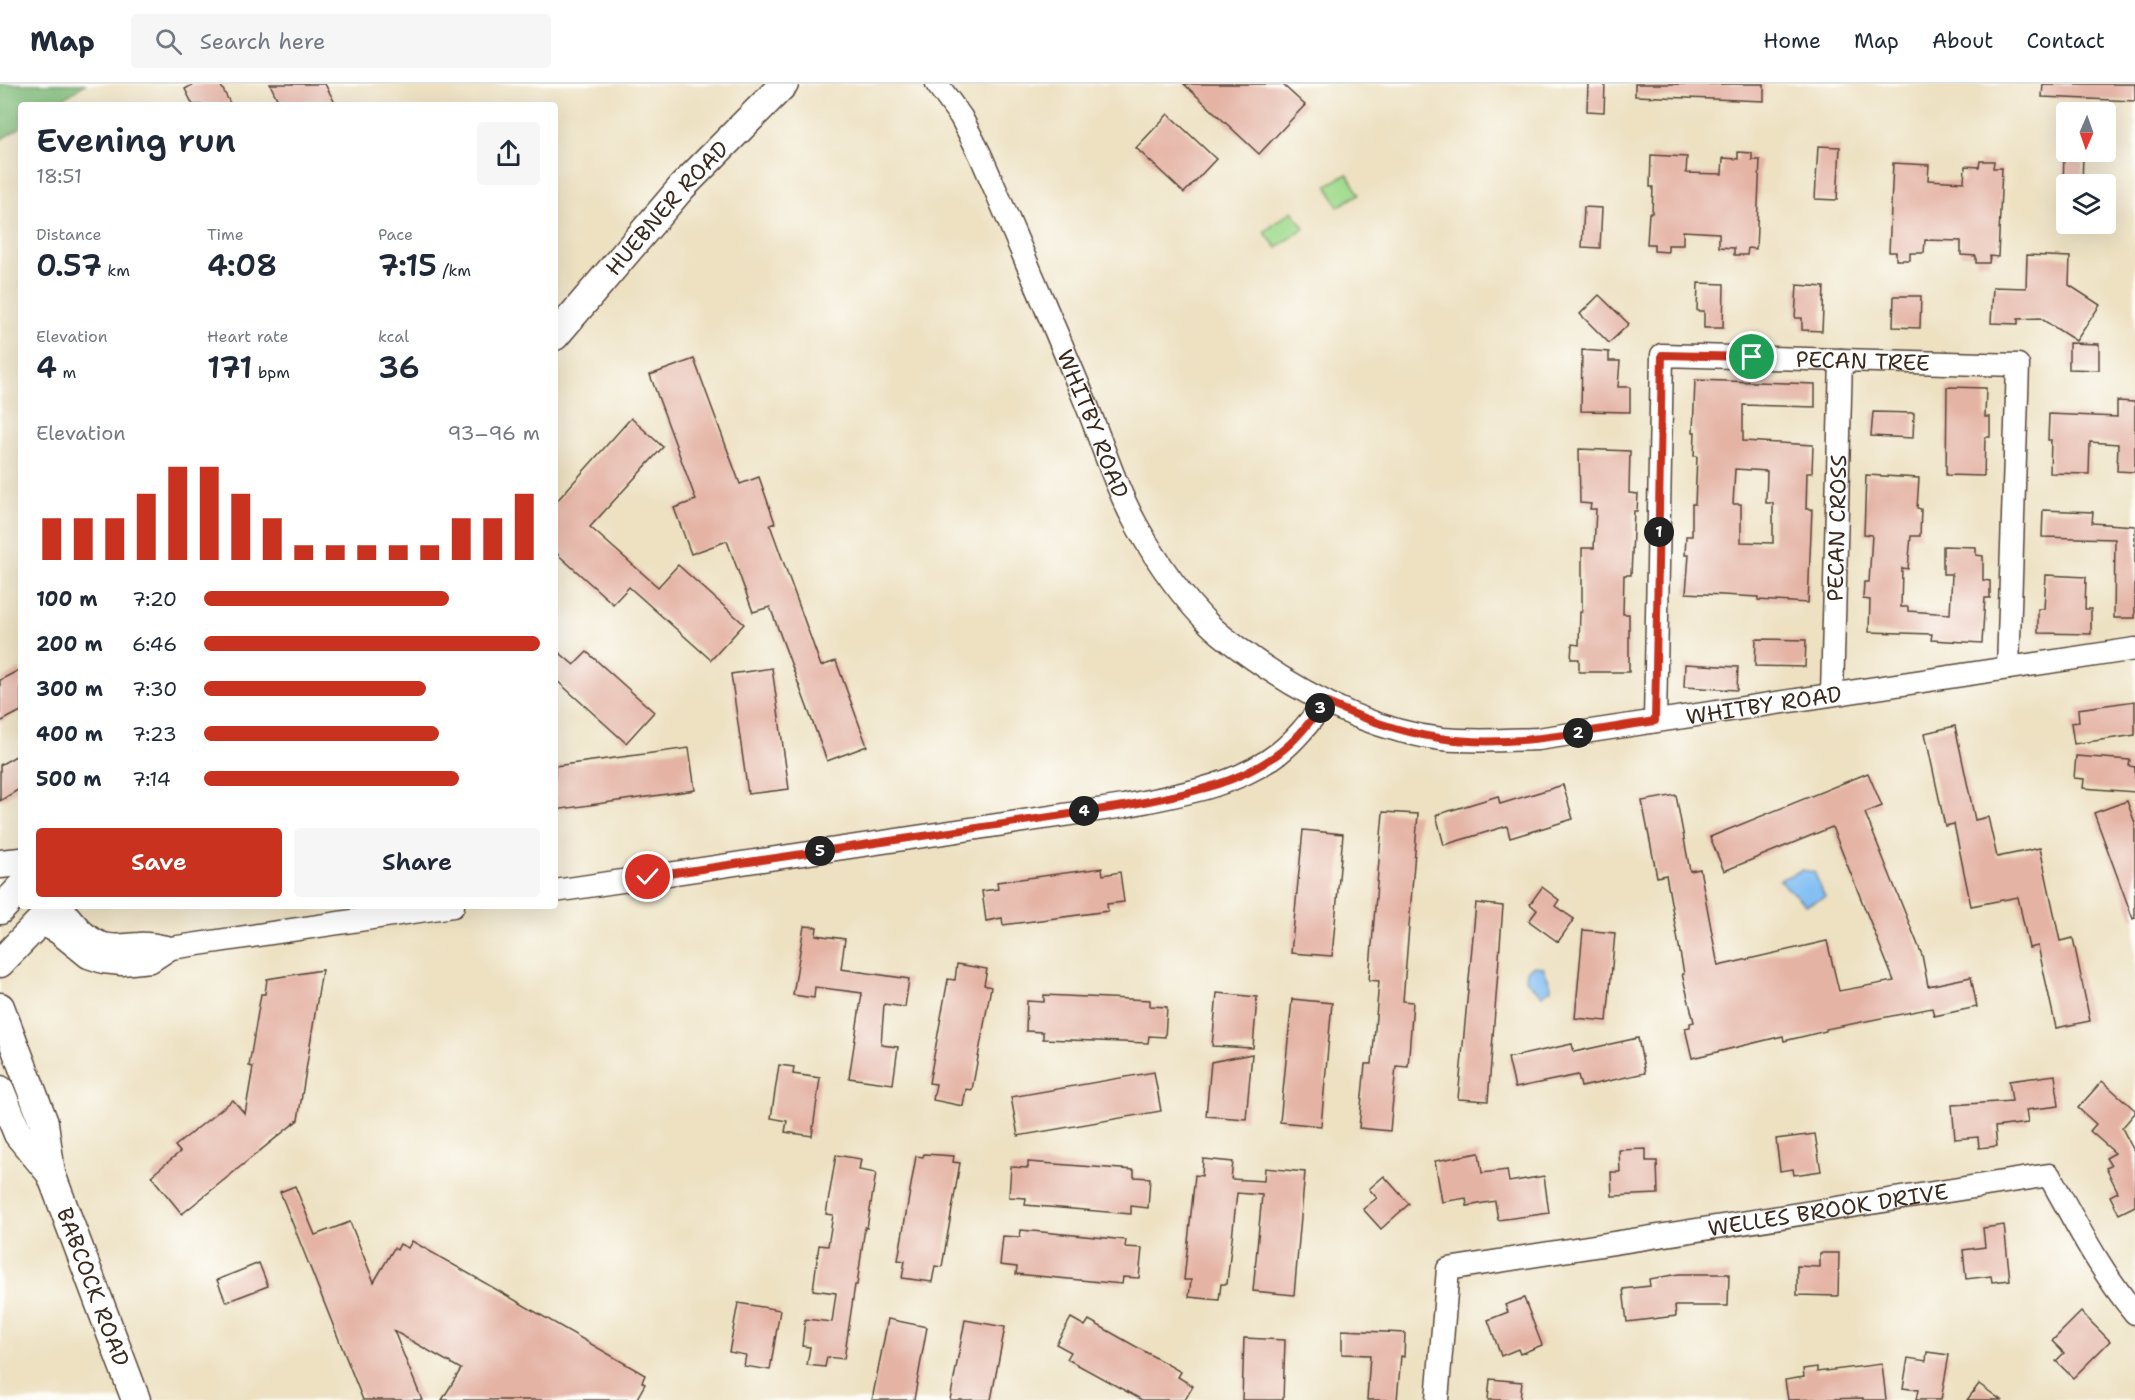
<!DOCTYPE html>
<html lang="en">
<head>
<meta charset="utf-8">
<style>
	:root { --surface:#fff; --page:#f6f6f7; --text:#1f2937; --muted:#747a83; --line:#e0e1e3; --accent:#c8321e }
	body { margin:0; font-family:"Shantell Sans",sans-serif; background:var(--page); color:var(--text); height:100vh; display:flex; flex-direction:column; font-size:22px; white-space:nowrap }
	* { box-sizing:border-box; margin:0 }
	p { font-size:20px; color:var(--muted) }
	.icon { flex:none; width:33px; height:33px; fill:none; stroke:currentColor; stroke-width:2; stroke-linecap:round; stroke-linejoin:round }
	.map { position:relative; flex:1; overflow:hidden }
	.sheet { position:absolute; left:18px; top:18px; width:540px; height:807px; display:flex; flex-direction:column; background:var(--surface); border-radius:6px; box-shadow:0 6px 24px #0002 }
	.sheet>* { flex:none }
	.needle { width:39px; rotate:182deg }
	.controls { position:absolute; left:2056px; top:18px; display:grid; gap:12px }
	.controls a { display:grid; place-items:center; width:60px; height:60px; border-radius:6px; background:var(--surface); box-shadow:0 6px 24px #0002; font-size:30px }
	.pin { position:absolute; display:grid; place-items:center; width:51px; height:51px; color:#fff; margin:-26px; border:3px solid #fff; border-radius:50%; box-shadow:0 2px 6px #0007 }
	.km { position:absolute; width:30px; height:30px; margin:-15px; border-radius:50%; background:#222; color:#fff; font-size:16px; line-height:30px; text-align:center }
	.round { display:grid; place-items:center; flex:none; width:63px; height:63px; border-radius:6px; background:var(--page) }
	.headline { display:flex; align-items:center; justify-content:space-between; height:102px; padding:0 18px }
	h1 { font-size:33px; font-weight:600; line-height:45px }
	.metrics { display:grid; grid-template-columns:repeat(3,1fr); gap:9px; height:102px; padding:6px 18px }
	.metrics div { display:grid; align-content:center }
	.metrics b { font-size:30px; font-weight:600 }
	.metrics small { font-size:16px; font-weight:400 }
	.metrics p { font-size:16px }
	.chart { height:168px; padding:12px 18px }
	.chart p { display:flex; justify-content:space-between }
	.chart svg { width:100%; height:108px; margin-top:6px; stroke:var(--accent); stroke-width:6 }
	.button { display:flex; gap:12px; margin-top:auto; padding:12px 18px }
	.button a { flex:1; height:69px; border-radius:6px; background:var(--accent); color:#fff; font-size:24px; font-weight:600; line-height:69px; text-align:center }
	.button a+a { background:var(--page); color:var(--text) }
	ul { padding:0 18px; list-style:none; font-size:20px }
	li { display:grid; grid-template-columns:96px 72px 1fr; align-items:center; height:45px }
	li i { height:15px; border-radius:8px; background:var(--accent) }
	header { display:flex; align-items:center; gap:36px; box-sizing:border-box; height:84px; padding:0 30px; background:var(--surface); border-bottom:2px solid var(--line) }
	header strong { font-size:28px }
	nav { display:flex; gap:33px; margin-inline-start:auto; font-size:21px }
	.search { width:420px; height:54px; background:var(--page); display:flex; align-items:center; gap:15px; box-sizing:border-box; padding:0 21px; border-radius:6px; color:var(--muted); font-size:22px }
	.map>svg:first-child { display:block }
	.green { fill:#a0dc8f; stroke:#6e8356; stroke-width:1.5 }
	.forest { fill:#80bc7a; stroke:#5e734c; stroke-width:1.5 }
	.water { fill:#80bef3; stroke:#5e7488; stroke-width:1.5 }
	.building { fill:#e4b3a4; fill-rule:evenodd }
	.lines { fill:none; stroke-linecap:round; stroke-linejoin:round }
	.minor-casing { stroke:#564537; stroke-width:25 }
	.major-casing { stroke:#564537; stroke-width:31 }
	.minor { stroke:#fff; stroke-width:22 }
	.major { stroke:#fff; stroke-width:28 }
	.route-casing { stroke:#fff; stroke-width:12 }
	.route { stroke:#c8321e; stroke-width:8 }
	.labels { text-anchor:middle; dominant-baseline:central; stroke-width:5; stroke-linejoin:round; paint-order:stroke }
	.street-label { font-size:22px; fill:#3b2a1e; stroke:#fdfcf7 }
</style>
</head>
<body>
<header>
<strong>Map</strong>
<div class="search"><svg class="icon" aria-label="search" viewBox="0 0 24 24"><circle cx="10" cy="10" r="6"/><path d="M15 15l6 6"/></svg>Search here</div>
<nav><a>Home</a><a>Map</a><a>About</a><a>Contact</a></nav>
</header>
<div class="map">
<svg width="2135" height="1316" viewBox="0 0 2135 1316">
	<rect width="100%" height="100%" fill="#fdfcf7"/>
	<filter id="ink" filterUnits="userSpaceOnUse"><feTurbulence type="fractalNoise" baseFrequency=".0167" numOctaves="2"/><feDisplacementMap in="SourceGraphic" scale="12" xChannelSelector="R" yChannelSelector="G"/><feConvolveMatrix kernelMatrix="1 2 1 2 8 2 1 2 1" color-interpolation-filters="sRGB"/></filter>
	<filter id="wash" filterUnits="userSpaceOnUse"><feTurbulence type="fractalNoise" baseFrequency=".008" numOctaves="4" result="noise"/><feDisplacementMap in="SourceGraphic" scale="24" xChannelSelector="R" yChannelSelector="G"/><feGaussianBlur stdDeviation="1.35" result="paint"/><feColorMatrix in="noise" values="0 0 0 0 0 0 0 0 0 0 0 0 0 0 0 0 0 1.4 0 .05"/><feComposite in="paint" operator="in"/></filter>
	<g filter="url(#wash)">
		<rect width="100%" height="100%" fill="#ede1c2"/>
		<!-- green -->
		<g class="green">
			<path d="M1347,90L1359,110L1338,123L1327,101Z"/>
			<path d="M1292,127L1304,144L1277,164L1264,148Z"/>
		</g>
		<!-- forest -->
		<path class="forest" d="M0,0H85L54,21H21V43L0,56Z"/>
		<!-- water -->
		<g class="water">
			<path d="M1802,786L1814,788L1825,813L1806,821L1779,796Z"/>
			<path d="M1534,882L1543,883L1552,904L1542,911L1526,896L1527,886Z"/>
		</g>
		<g id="blocks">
			<!-- building -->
			<g class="building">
				<path d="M194,0H220L231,21H193L185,5Z"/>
				<path d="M270,0H325L336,21H280Z"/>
				<path d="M1184,0H1282L1305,21L1259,70Z"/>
				<path d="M1588,0H1605L1604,28L1587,27Z"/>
				<path d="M1635,0H1764V17L1635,12Z"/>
				<path d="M2043,0H2135V17L2042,13Z"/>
				<path d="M1168,30L1216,75L1184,109L1136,64Z"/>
				<path d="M1818,62L1840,63L1837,116L1815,115Z"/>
				<path d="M1738,68L1752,69V76H1760L1756,165L1748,164L1747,171H1734V164L1719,163V149L1683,147V161H1668V168L1654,167V160H1647L1649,129H1652L1653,103H1650L1651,71L1687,73L1686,89L1722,90L1723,74L1738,75Z"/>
				<path d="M2064,71L2083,72L2082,100H2063Z"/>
				<path d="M1980,77H1994L1993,84H2002L1998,173L1990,172L1989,179H1976V172L1961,171V157L1925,156L1924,169H1910V176H1896V168H1889L1893,79L1929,81L1928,96L1964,98L1965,82L1979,83Z"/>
				<path d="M1584,123L1602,124L1600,164L1582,163Z"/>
				<path d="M2027,171L2070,173L2069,201L2100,221L2076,257L2040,234L2018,235V240L1991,239L1993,203L2026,204Z"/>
				<path d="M1698,199L1724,200L1723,244H1704V227H1697Z"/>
				<path d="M1797,201L1824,203L1822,247L1802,246V234H1795Z"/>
				<path d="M1599,211L1629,240L1609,259L1580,230Z"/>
				<path d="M1894,212H1921L1920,244L1893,243Z"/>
				<path d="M2069,259L2099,260V286L2069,285Z"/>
				<path d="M1582,266L1609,268V277H1620L1618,303H1630V328L1581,327Z"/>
				<path d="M694,275L740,400L759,393L775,439L770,441L821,582L836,577L867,662L827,677L770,523L753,528L727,457L691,470L674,424L696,416L650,291Z"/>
				<path d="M1695,296L1815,300V323L1743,321V357L1813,361L1812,389H1807L1806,425H1812L1808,519L1758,516V513L1686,509L1689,471H1685L1686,452H1692V420H1695L1697,372H1694L1695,348H1693ZM1735,385L1767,387L1766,419H1773V459L1741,458V420H1733Z"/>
				<path d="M1947,303L1986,304L1985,333H1990V353H1985L1984,392L1946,391Z"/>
				<path d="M2117,317L2135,318V388L2117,387L2118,360L2090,358L2089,390L2050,389L2051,356H2048L2049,330L2117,333Z"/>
				<path d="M1873,328L1914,329L1913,354L1871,352Z"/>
				<path d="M631,334L663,363L590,443L658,503L678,481L744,540L711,576L629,503L613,520L555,468V419Z"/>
				<path d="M1579,365L1630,367L1629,409L1638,410L1637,427H1634L1631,491H1624L1623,530H1629V588H1579V575H1571L1572,560L1579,561L1580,528H1582V464H1594L1596,425H1590L1591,420L1580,419Z"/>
				<path d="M1866,391L1919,394L1917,424L1921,425L1920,452H1911L1908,485L1902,484L1901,523H1908V527L1950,530L1952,490H1943V462L1976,463V471L1983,472V496L1990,497V514H1985L1982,559L1931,556L1932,550L1869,548L1870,516L1863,515L1864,498H1869L1872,451L1864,450Z"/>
				<path d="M2043,426L2093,428L2092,439L2135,442V534H2114L2115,455L2042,453Z"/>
				<path d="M2046,491L2086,493L2085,525H2091V550L2038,549V525H2044Z"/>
				<path d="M1756,555L1806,556L1805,583L1755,582Z"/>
				<path d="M555,565L574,581L587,568L654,628L626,659L555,595Z"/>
				<path d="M1685,580L1738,583L1737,606L1684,603Z"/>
				<path d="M772,584L789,705L748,710L731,590Z"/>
				<path d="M21,585V627L0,638V596Z"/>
				<path d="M2135,617V651L2074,660L2071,639L2079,638L2078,625Z"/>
				<path d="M1955,642L1975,736L1988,733L1997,773L2040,764L2060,857L2073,854L2090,937L2056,944L2038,862L2029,864L2018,813L1971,822L1954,740L1945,742L1925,649Z"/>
				<path d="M689,664L695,706L555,726V682Z"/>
				<path d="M21,669V704L0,717V681Z"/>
				<path d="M2076,672L2130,676L2129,682L2135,683V708L2083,704L2084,695L2074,694Z"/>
				<path d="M1868,689L1882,722L1865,729L1922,871L1928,902L1971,893L1977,923L1934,932L1932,924L1826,945V947L1784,957L1783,952L1692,974L1685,944L1690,943V939L1694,938L1682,890H1684L1666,791L1657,793L1642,717L1676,711L1690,787L1700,785L1718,882L1827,857L1839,907L1894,897L1832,743L1724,787L1710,753Z"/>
				<path d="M1563,701L1573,735L1510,754L1507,742L1444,761L1436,731L1498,712L1500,720Z"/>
				<path d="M2127,717L2135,739V834L2133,835L2094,729Z"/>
				<path d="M1383,728L1418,730L1403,917L1413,918L1408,983L1396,982L1390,1047L1359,1044L1365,980H1372L1379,897L1369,896Z"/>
				<path d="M1303,746L1343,750L1332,872L1291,869Z"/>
				<path d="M1102,784L1103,791L1120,788L1124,818L1107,820L1108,827L1003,841L1002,834L986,837L982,807L998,805L997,798Z"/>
				<path d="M1542,803L1559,816L1555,822L1574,835L1558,858L1529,837L1537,826L1530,820Z"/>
				<path d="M1476,819L1503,822L1488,1017L1458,1015Z"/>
				<path d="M804,842L817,843L816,851L845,855L841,885L909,895L905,923L884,920L881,961L898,963L893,1000L849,994L862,909L815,903L814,914L793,911Z"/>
				<path d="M1583,846L1615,849L1607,937L1575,934Z"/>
				<path d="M957,880L987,885L984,901L991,903L972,1006L966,1005L963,1022L933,1016L936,1000L929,999L948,895L955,896Z"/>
				<path d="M322,886L298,1036L182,1130L151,1092L180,1068L175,1062L233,1016L245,1030L253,983L249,982L261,910H265L267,895Z"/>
				<path d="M1217,909L1257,913L1253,964L1212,962Z"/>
				<path d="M1044,911L1150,916V922L1167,923L1165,953L1149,952L1148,959L1043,955V948L1026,947L1027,917L1044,918Z"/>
				<path d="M1292,915L1332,919L1321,1042L1280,1038Z"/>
				<path d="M1638,954L1645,989L1581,1003L1578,991L1515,1004L1508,974L1572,960L1574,968Z"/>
				<path d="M1252,970L1246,1035L1206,1032L1211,978Z"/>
				<path d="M779,981L794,983L793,990L820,994L812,1052L785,1048L787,1037L771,1034Z"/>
				<path d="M1154,988L1161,1027L1018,1052L1011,1013Z"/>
				<path d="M2055,991L2059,1022L2026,1026L2028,1039L1995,1043L1997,1062L1979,1064L1978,1053L1955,1055L1952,1021L2012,1017L2009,997Z"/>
				<path d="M2102,997L2135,1026V1029L2122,1044L2135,1069V1122L2119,1130L2110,1112L2118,1108L2106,1084L2111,1082L2106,1074L2115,1069L2090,1047L2096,1040L2078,1024Z"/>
				<path d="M1815,1050L1821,1087L1794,1091L1793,1085L1780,1087L1776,1055Z"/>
				<path d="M1646,1065V1077H1657L1658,1110L1612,1112L1611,1088H1620L1619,1066Z"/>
				<path d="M1479,1069L1482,1089L1507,1086L1509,1098L1544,1092L1549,1129L1498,1136L1495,1117L1467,1122L1466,1114L1442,1118L1435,1077Z"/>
				<path d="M924,1070L954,1072L953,1078L960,1079L942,1183L935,1182L932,1198L902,1194L905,1177L898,1176L916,1072L923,1073Z"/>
				<path d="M836,1071L861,1075L859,1086L876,1089L867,1144L865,1143L857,1201H855L844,1275L827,1273L825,1283L807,1281L810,1263L802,1262L805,1235L832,1238L836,1209L813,1206L819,1161L828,1162L833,1131L826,1130Z"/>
				<path d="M1203,1075L1233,1078L1231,1095L1264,1097L1265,1084L1305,1088L1294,1211L1253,1207L1262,1111L1237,1109L1227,1200H1221L1219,1216L1189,1213L1191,1196H1184L1195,1091L1202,1092Z"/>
				<path d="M1028,1078L1134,1086V1093L1150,1094L1148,1124L1131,1122V1130L1025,1121L1026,1114L1009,1113L1011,1083L1028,1084Z"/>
				<path d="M1384,1092L1409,1120L1381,1145L1363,1125L1377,1114L1369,1105Z"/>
				<path d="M295,1102L315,1151L350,1138L374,1198L394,1164L397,1166L400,1160L408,1164L412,1157L645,1291L642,1298L645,1300L636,1316H442L461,1285L394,1247L422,1316H363L280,1108Z"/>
				<path d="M2004,1141L2010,1196L1992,1198L1991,1192L1966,1195L1963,1166L1985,1163L1983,1144Z"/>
				<path d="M1021,1146L1126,1156L1125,1163L1142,1164L1139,1194L1123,1193L1122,1200L1016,1190L1017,1183L1000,1181L1003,1152L1020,1153Z"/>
				<path d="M1820,1169H1839L1838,1212L1797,1211V1182L1820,1183Z"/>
				<path d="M259,1179L268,1202L226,1218L217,1196Z"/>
				<path d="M1679,1190H1729L1728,1222H1675L1676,1232L1627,1238L1623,1205L1650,1202L1649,1195Z"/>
				<path d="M1524,1214L1542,1261L1520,1270L1518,1265L1501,1272L1488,1236L1508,1228L1505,1221Z"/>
				<path d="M738,1219L780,1226L770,1286L744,1282L746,1271L729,1268Z"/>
				<path d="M2081,1228L2110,1257L2073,1294L2056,1277L2064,1269L2052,1257Z"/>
				<path d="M1071,1234L1085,1242L1089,1236L1181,1288L1178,1293L1193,1302L1185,1316H1142L1067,1275L1071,1268L1056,1260Z"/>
				<path d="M888,1235L927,1243L914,1316H872Z"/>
				<path d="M965,1236L1005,1243L991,1316H950Z"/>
				<path d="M1342,1246L1405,1249L1404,1273L1401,1272L1397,1316H1367L1370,1271L1342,1270Z"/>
				<path d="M1244,1254L1285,1256L1283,1316H1242Z"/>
				<path d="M1927,1268L1949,1271L1941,1316H1916L1918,1306L1903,1304L1908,1274L1926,1277Z"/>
				<path d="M1882,1280L1886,1316H1863V1314L1788,1316L1785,1296L1804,1293L1803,1285L1817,1283V1288Z"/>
				<path d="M1490,1295L1522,1298L1520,1316H1488Z"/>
				<path d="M1979,1300L2001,1316H1967Z"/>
			</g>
		</g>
	</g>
	<g filter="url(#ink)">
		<use href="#blocks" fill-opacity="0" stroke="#564537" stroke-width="1.5"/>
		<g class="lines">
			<!-- minor casing -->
			<g class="minor-casing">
				<g id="minor">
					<path id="s1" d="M937,0L961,33L980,70C1015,150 1049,231 1083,312C1101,355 1114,401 1137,442C1156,476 1181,512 1209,540C1222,553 1237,563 1252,574C1308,613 1374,647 1442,655C1474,658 1506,656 1538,655L2135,565"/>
					<path id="s2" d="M1832,610L1841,276"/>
					<path id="s3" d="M1655,637L1662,271L2018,281L2008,584"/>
					<path d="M555,807L1124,722C1177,711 1235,703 1279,669C1297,655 1311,636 1325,618"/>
					<path d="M61,822C70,833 78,845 90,853C106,865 121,861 139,860C150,859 161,862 171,864L453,822"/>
					<path d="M39,839L57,848L88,873L103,878L122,880L151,877L171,864"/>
					<path id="s4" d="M1437,1316L1448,1185L2049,1091C2076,1139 2100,1187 2135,1229"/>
				</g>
			</g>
			<!-- major casing -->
			<g class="major-casing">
				<g id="major">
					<path id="s5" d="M555,252L682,103L784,0"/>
					<path d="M0,780L21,778"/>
					<path d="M0,826L21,804"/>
					<path d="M0,879L55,822"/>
					<path id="s6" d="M0,923L44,1039L51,1090L136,1316"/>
					<path d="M0,1006L18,1050L51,1090"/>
				</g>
			</g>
			<!-- minor -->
			<use href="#minor" class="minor"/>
			<!-- major -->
			<use href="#major" class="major"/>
		</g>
	</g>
	<g class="lines" filter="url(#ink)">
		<!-- route casing -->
		<g class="route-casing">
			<path id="route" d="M648,793L1124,722C1177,711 1235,703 1279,669C1298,655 1311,636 1325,618C1362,634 1399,648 1439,654C1511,665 1585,647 1655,637L1662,271L1752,273"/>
		</g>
		<!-- route -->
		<use href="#route" class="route"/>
	</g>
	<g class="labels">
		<!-- street labels -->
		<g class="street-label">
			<text stroke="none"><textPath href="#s5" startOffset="170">HUEBNER ROAD</textPath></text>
			<text stroke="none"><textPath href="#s3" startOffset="567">PECAN TREE</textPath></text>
			<text stroke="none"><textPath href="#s1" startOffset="375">WHITBY ROAD</textPath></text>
			<text stroke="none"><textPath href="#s2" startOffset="166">PECAN CROSS</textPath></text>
			<text stroke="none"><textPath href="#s1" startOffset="1196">WHITBY ROAD</textPath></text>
			<text stroke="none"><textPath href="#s4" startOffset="516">WELLES BROOK DRIVE</textPath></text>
			<text stroke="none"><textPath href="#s6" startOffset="296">BABCOCK ROAD</textPath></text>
		</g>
	</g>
</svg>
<div class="controls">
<a><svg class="needle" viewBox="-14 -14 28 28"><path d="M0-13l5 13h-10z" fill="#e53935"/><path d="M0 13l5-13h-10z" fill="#747a83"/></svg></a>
<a><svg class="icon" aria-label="layers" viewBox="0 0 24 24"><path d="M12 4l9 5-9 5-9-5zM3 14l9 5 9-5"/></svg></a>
</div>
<div class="pin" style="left:1752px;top:273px;background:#1e9e55"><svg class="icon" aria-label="arrive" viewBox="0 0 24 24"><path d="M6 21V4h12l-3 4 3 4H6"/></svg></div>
<div class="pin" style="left:648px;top:793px;background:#d93025"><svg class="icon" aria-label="check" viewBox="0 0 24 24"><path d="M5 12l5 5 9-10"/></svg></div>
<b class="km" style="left:1659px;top:448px">1</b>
<b class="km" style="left:1578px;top:649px">2</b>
<b class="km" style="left:1320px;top:624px">3</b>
<b class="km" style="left:1084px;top:727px">4</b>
<b class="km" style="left:820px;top:767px">5</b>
<section class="sheet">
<div class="headline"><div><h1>Evening run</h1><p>18:51</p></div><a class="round"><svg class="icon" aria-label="share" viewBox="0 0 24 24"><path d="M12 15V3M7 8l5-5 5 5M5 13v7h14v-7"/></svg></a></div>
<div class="metrics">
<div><p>Distance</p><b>0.57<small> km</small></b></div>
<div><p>Time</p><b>4:08</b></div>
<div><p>Pace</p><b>7:15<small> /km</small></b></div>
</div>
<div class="metrics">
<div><p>Elevation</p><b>4<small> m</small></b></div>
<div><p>Heart rate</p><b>171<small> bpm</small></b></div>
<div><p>kcal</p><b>36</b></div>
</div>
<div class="chart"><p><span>Elevation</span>93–96 m</p>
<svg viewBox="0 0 160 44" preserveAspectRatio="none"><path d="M5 44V27M15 44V27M25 44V27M35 44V17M45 44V6M55 44V6M65 44V17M75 44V27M85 44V38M95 44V38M105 44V38M115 44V38M125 44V38M135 44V27M145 44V27M155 44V17"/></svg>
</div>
<ul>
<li><b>100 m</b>7:20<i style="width:73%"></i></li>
<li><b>200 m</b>6:46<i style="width:100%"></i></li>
<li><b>300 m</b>7:30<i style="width:66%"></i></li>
<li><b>400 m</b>7:23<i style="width:70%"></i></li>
<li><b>500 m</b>7:14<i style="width:76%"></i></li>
</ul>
<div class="button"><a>Save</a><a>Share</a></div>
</section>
</div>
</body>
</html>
